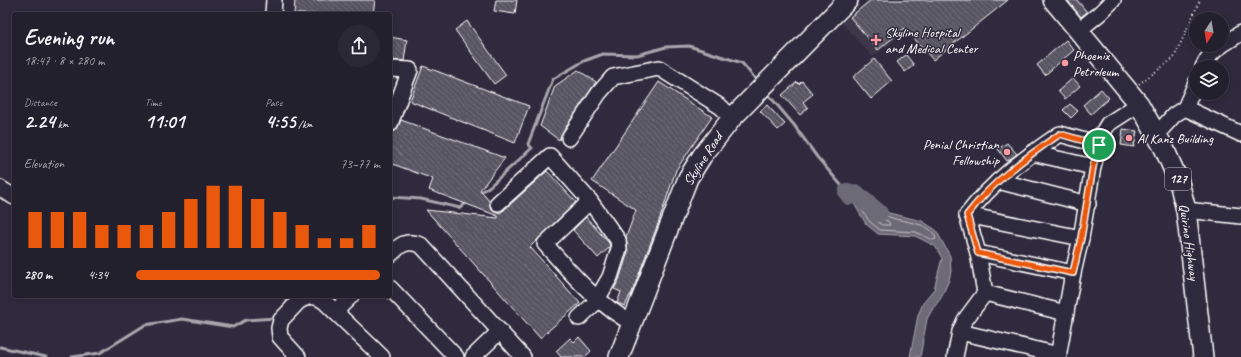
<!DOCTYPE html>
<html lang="en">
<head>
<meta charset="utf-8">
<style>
	:root { --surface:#23202e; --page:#2b2836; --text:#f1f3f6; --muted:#a3a3aa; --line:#403e4a; --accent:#ea580c }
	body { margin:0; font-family:Caveat,sans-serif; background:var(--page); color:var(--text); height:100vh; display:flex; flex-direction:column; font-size:15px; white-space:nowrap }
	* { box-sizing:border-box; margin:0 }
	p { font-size:13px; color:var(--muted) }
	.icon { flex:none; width:22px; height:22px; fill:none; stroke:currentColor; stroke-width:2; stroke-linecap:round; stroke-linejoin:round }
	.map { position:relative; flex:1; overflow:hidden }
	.sheet { position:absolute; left:12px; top:12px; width:380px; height:286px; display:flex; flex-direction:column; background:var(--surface); border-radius:4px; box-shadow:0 2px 10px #0003,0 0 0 1px var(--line) }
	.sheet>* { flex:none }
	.needle { width:26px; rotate:192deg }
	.buttons { position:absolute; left:1189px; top:12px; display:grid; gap:8px }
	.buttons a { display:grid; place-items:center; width:40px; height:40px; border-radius:50%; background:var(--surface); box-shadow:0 2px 10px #0003,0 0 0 1px var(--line); font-size:20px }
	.pin { position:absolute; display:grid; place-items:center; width:34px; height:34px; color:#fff; margin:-17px; border:2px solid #fff; border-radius:50%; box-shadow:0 1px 4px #0007 }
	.round { display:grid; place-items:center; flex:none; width:42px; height:42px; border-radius:21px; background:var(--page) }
	.headline { display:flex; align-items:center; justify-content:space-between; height:68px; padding:0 12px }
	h1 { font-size:22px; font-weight:700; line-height:30px }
	.figures { display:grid; grid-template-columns:repeat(3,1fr); gap:6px; height:68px; padding:4px 12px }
	.figures div { display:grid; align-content:center }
	.figures b { font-size:20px; font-weight:700 }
	.figures small { font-size:11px; font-weight:400 }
	.figures p { font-size:11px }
	.chart { height:112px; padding:8px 12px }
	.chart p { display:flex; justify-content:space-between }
	.chart svg { width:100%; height:72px; margin-top:4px; stroke:var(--accent); stroke-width:6 }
	ul { padding:0 12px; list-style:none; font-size:13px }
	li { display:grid; grid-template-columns:64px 48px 1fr; align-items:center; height:30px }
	li i { height:10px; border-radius:5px; background:var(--accent) }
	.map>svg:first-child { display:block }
	.built { fill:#3c3749 }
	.water { fill:#6d6a77; stroke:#a7a6ad }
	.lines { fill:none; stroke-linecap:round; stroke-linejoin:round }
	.shore { stroke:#c5c3c9; stroke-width:1 }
	.stream { stroke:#a7a6ad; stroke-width:3 }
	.river { stroke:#6d6a77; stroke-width:18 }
	.building { fill:url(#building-back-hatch); stroke:#fff }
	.minor-casing { stroke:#fff; stroke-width:18 }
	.major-casing { stroke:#fff; stroke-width:22 }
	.path { stroke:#fff; stroke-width:2; stroke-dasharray:1 3; stroke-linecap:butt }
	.minor { stroke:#2f2a3d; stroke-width:15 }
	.major { stroke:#2f2a3d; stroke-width:19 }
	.route-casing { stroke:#fff; stroke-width:8 }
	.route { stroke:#ea580c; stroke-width:5 }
	.poi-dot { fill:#ff9aa2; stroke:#2f2a3d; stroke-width:1.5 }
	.labels { text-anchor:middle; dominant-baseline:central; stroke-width:3; stroke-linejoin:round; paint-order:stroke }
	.shield { fill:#2f2a3d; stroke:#c1bfc5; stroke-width:1 }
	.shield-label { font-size:13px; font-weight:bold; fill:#fff }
	.poi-label { font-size:14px; fill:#fff; stroke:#2f2a3d; text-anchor:start }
	.street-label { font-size:14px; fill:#fff; stroke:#2f2a3d }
</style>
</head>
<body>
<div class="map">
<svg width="1241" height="357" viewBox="0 0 1241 357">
	<defs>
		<pattern id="building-back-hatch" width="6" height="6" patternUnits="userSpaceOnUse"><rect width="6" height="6" fill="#595564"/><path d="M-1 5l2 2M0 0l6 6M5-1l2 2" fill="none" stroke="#726e7b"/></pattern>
	</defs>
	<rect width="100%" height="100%" fill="#2f2a3d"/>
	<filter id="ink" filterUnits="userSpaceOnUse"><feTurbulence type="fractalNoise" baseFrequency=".025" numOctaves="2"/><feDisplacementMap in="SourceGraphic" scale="8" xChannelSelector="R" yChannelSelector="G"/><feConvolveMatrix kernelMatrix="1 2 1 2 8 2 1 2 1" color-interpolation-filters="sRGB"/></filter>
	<g filter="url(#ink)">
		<!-- built -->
		<path class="built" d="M866,0H948L872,57L842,23L863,5Z"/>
		<!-- water -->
		<path class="water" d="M847,192L870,201L889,213L922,221L936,230L950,256L951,271L949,280L941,298L932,310L927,319L920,357H910L918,315L924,301L934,289L942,258L935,246L915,236L878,234L866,224Z"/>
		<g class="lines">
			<!-- shore -->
			<g class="shore">
				<path d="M859,202C869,203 877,212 887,216C901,223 932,221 936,239L933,240L916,232L880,230L869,221L858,204Z"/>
				<path d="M873,215H876L889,222L890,225H882L873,218Z"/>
			</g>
			<!-- stream -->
			<g class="stream">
				<path d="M767,93L794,125L817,157L847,192"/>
				<path d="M478,194L490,186L532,148L528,144L553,79L584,61L603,54L637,55L666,47L689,46L742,63L758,82"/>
				<path d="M390,197L421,199L460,208L467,202"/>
				<path d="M286,305L288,296"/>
				<path d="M0,347L46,357"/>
				<path d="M72,357L100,353L145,325L182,319L233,327L246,320L276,318"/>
			</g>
			<!-- river -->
			<path class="river" d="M847,192L850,196L856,194L879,213"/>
		</g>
		<!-- building -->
		<g class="building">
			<path d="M295,0H375L373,14H294Z"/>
			<path d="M496,0H517L515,14L494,11Z"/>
			<path d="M871,0H1008L933,60L905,28L878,50L850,17Z"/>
			<path d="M1067,0H1077L1087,12L1081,17Z"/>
			<path d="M467,21L506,75L494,84L455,30Z"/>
			<path d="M390,37L407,40L404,61L390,60Z"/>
			<path d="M1066,40L1074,50L1045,75L1037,65Z"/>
			<path d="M906,55L914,65L905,72L897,62Z"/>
			<path d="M874,59L892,81L871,99L853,77Z"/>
			<path d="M423,66L529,106L515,143L410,101Z"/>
			<path d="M578,70L596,82L562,133L559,140L540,126L555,86Z"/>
			<path d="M1073,78L1080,86L1065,99L1058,91Z"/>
			<path d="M802,81L813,94L803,102L808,108L800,115L782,95L797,82L799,84Z"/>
			<path d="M659,82L712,117L676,170L659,221L631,295H630L625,306L617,303L621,292L614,289L619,280L628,252L626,237L636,210L592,181Z"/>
			<path d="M1101,89L1109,98L1091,114L1083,105Z"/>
			<path d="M1070,104L1078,111L1071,118L1063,110Z"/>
			<path d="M767,105L785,124L778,130L760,111Z"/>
			<path d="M401,120L505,158L480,190L489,201L491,209L495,211L500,213L504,210L547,171L576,202L530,247L580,303L540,338L426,210L498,218V216L429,190L433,179L390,163V136L391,133L395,131L398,127Z"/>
			<path d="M1123,129L1137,131L1134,147L1121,145Z"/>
			<path d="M1007,143L1017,154L1007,161L998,149Z"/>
			<path d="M586,217L609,243L610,247L598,258L573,230Z"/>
			<path d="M579,337L591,351L585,357H561L556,351L570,338L574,342Z"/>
		</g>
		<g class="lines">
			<!-- minor casing -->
			<g class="minor-casing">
				<g id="minor">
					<path d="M273,14L274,0"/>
					<path d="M1078,31L1100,13L1113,0"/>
					<path d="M1222,45L1241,33"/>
					<path d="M1203,67C1207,58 1214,50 1222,45"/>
					<path d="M390,69L410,70L390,124"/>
					<path d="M1185,108L1241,134"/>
					<path d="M1157,134L1174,115L1185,108L1196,83"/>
					<path d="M569,138L599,93L613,77L659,68L721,107L732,118"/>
					<path d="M1032,153L1093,167"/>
					<path d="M998,181L1088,204"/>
					<path d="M0,188L14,197"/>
					<path d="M590,201L545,244C571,273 598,305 632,323"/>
					<path d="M498,203L550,156L590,201L618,240L619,249L610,277L595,303L579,318"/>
					<path d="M1186,210L1241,216"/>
					<path d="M967,215L1081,238"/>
					<path d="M978,253L1073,273"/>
					<path d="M390,255C400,245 406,239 421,245L523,357"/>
					<path d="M390,288L456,357"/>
					<path d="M985,293L1066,313"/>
					<path d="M335,312L351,296"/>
					<path d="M960,332L1059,355"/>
					<path d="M298,357L280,337L279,328L281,320L299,301L310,296L319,298L325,302L382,357"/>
					<path d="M473,357L500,331"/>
					<path d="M955,357L960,332L965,320L985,293L978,253L967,215C992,182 1026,157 1060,134L1099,145"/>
					<path d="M1058,357L1073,273L1081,238L1093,167L1102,134L1108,124L1139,104"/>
				</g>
			</g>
			<!-- major casing -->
			<g class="major-casing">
				<g id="major">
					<path d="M1053,0L1139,104L1164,148L1179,182L1186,210L1203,357"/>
					<path d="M619,357L688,178L702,156L732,118L848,0"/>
				</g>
			</g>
			<!-- path -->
			<path class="path" d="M1139,84L1174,58L1200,0"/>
			<!-- minor -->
			<use href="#minor" class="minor"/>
			<!-- major -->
			<use href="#major" class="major"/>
		</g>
	</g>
	<g class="lines" filter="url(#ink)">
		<!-- route casing -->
		<g class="route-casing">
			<path id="route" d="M1060,134L1099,145L1093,167L1081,238L1073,273L978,253L967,215C992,182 1026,157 1060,134Z"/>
		</g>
		<!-- route -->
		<use href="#route" class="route"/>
	</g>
	<!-- markers -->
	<g class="poi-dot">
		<path d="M874 34h4v4h4v4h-4v4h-4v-4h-4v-4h4z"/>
		<circle cx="1065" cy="63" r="4"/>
		<circle cx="1129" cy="138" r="4"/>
		<circle cx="1007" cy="152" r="4"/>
	</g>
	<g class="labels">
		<!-- shield labels -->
		<rect class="shield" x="1165" y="168" width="26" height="22" rx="3"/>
		<g class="shield-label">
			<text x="1178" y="179">127</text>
		</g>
		<!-- poi labels -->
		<g class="poi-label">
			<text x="885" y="32">Skyline Hospital<tspan x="885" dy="16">and Medical Center</tspan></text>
			<text x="1073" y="55">Phoenix<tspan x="1073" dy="16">Petroleum</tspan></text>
			<text x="1137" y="138">Al Kanz Building</text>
			<text x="999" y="144" text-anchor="end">Penial Christian<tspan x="999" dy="16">Fellowship</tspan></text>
		</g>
		<!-- street labels -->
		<g class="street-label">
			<text transform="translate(703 159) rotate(-57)">Skyline Road</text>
			<text transform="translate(1189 242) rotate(82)">Quirino Highway</text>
		</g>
	</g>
</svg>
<div class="buttons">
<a><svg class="needle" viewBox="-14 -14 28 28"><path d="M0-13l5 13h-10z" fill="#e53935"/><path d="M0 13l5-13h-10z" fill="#a3a3aa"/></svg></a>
<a><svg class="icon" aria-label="layers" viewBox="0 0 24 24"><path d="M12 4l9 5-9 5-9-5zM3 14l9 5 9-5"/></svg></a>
</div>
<div class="pin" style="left:1099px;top:145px;background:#1e9e55"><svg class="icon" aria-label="arrive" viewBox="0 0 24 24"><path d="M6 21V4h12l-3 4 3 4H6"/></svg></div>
<section class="sheet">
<div class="headline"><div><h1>Evening run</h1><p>18:47 · 8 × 280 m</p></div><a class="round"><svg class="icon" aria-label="share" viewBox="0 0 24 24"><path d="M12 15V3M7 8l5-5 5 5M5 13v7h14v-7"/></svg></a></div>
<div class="figures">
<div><p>Distance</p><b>2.24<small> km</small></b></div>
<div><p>Time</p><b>11:01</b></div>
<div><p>Pace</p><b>4:55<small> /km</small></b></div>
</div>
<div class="chart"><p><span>Elevation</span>73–77 m</p>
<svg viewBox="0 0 160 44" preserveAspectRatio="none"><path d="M5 44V22M15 44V22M25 44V22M35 44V30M45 44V30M55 44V30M65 44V22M75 44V14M85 44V6M95 44V6M105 44V14M115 44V22M125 44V30M135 44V38M145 44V38M155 44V30"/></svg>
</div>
<ul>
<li><b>280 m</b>4:34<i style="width:100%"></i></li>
</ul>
</section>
</div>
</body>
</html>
